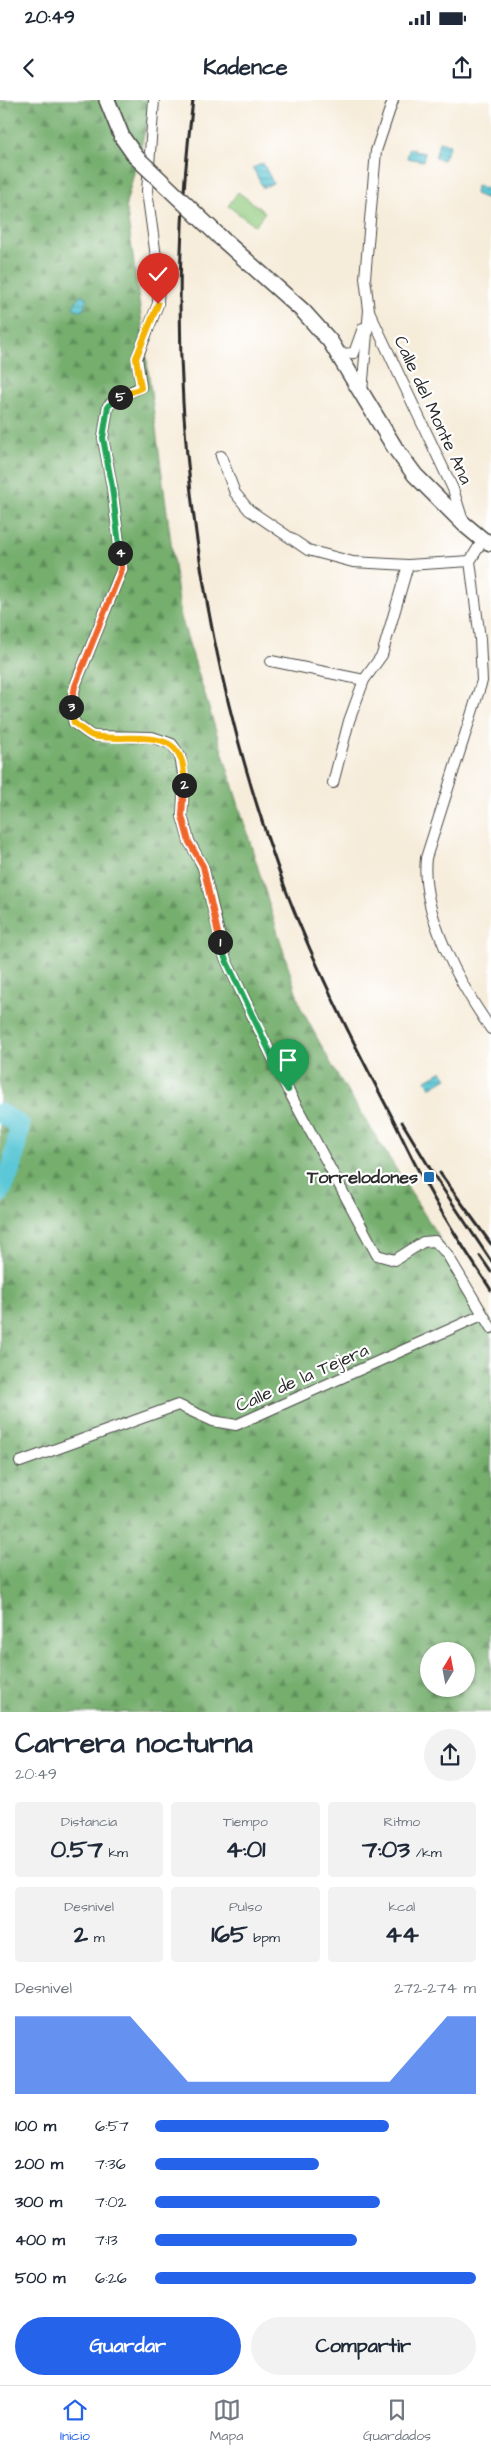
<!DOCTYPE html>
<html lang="es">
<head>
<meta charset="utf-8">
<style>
	:root { --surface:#fff; --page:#f2f2f3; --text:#1f2937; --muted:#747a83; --line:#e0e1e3; --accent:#2563eb }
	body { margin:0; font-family:"Architects Daughter",sans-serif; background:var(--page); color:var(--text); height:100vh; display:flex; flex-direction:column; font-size:19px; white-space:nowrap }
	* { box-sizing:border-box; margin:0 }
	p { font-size:16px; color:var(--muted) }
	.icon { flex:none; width:28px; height:28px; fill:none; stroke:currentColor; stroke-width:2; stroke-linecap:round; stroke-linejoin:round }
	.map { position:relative; height:1612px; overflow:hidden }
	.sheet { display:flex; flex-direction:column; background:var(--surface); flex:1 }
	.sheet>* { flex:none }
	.needle { width:32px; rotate:10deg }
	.tools { position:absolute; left:420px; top:1542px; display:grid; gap:10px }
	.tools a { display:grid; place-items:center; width:55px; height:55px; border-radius:50%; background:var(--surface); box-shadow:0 1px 4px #0004; font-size:25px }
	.pin { position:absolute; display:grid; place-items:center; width:42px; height:42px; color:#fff; margin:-51px -21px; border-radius:50% 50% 50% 0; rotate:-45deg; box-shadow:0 0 5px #0007 }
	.pin .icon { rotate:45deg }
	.km { position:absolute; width:25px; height:25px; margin:-12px; border-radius:50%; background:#222; color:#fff; font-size:14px; line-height:25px; text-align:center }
	.round { display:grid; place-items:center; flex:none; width:52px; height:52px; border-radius:26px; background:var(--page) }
	.summary { display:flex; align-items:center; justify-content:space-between; height:85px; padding:0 15px }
	h1 { font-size:28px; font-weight:800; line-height:38px }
	.stats { display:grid; grid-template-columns:repeat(3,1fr); gap:8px; height:85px; padding:5px 15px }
	.stats div { display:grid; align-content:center; border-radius:5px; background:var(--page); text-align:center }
	.stats b { font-size:25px; font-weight:800 }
	.stats small { font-size:14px; font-weight:400 }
	.stats p { font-size:14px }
	.chart { height:140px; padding:10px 15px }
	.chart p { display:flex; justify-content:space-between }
	.chart svg { width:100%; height:90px; margin-top:5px; fill:var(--accent); opacity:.7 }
	.action { display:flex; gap:10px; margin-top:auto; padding:10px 15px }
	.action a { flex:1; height:58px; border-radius:30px; background:var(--accent); color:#fff; font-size:20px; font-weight:800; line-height:58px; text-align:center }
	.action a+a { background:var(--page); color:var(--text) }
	ul { padding:0 15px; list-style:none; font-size:16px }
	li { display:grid; grid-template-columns:80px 60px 1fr; align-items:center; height:38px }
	li i { height:12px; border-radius:6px; background:var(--accent) }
	.status { display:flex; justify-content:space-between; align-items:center; height:35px; padding:0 25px; background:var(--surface); direction:ltr }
	.status svg { height:14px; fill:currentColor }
	header { display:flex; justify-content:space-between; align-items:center; height:65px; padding:0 15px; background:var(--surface); font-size:22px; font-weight:800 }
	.tabs { display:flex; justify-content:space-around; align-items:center; height:70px; border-top:1px solid var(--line); background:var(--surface); font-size:14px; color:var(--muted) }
	.tabs a { display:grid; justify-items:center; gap:2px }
	.tabs .selected { color:var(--accent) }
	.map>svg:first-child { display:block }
	.forest { fill:url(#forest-firs); stroke:#506c4c; fill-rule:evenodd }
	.park { fill:#90ca7e; stroke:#5e7a54 }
	.water { fill:url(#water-rules); stroke:#447980 }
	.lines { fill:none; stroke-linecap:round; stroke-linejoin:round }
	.river { stroke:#5cc7d6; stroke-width:20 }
	.minor-casing { stroke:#494845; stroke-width:12 }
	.secondary-casing { stroke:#494845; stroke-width:18 }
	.minor { stroke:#fff; stroke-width:10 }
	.secondary { stroke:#fff; stroke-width:15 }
	.rail { stroke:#2b2b2b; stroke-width:3 }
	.secondary-bridge-casing { stroke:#494845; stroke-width:18; stroke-linecap:butt }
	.secondary-bridge { stroke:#fff; stroke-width:15 }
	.split-1-casing { stroke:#fff; stroke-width:10 }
	.split-2-casing { stroke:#fff; stroke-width:10 }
	.split-3-casing { stroke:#fff; stroke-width:10 }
	.split-4-casing { stroke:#fff; stroke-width:10 }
	.split-5-casing { stroke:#fff; stroke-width:10 }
	.split-6-casing { stroke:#fff; stroke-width:10 }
	.split-1 { stroke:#22a559; stroke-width:6 }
	.split-2 { stroke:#f0652b; stroke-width:6 }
	.split-3 { stroke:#f5b400; stroke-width:6 }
	.split-4 { stroke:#f0652b; stroke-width:6 }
	.split-5 { stroke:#22a559; stroke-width:6 }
	.split-6 { stroke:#f5b400; stroke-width:6 }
	.poi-dot { fill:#1f6fb2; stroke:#fff; stroke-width:2 }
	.labels { text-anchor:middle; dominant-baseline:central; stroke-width:4.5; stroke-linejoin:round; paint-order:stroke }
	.street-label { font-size:18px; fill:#2b2b2b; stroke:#fff }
	.poi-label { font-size:18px; font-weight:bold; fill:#2b2b2b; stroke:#fff; text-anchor:end }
</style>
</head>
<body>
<div class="status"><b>20:49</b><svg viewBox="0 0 49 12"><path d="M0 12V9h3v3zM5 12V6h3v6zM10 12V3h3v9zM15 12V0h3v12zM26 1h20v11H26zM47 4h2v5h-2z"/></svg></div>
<header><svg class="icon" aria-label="back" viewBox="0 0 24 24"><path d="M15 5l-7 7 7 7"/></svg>Kadence<svg class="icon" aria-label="share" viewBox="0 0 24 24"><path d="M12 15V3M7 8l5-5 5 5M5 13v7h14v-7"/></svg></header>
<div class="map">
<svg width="491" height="1613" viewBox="0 0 491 1613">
	<defs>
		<pattern id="forest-firs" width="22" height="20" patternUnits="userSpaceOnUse" patternTransform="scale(1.25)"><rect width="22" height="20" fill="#74ae6d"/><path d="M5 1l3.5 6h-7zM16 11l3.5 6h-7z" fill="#5f8e5a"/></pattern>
		<pattern id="water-rules" width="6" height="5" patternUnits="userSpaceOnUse" patternTransform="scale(1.25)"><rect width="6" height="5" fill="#5cc7d6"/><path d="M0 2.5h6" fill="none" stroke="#4ca2ae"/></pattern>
	</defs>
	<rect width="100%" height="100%" fill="#fff"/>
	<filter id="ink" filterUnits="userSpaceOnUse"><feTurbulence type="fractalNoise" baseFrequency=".02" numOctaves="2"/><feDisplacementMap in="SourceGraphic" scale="10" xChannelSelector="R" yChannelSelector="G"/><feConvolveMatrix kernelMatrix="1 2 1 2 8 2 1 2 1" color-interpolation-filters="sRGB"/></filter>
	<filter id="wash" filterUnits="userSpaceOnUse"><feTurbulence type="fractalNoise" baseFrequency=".0096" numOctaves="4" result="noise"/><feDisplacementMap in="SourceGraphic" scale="20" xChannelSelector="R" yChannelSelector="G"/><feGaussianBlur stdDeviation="1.12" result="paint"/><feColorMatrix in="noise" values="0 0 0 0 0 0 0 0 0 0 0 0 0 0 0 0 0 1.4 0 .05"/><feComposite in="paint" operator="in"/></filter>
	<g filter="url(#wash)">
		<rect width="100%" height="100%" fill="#f6ecda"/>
		<!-- forest -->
		<path class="forest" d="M0,0H153L126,104L181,517L301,908L335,971L491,1221V1612L0,1613ZM429,1551H466V1589H429Z"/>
		<!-- park -->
		<path class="park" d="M238,92L265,112L255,126L228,106Z"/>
		<!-- water -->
		<g class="water">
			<path d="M439,42L450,45L443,60L435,58Z"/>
			<path d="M409,48L414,49V51L425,53L423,61L407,58Z"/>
			<path d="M263,63L273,83L263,88L253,68Z"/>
			<path d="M476,86L491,89L490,100L475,94Z"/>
			<path d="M81,194L87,198L83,210L79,211L73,207Z"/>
			<path d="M442,971L447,978L430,988L426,980Z"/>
		</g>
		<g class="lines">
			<!-- river -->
			<path class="river" d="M0,1013L20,1025L12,1067L0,1093"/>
		</g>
	</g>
	<g filter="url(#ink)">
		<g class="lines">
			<!-- minor casing -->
			<g class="minor-casing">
				<g id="minor">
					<path d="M154,0L147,91L159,179L158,204L137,258L141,287L115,299L108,306L103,338L112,387L122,469L75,586L71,606L74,623L92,636L152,637L172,644L180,656L184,680L182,716L189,741L203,767L225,858L288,990L377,1155L395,1160L423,1142L435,1141L447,1154L491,1228"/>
					<path d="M369,211L453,389L463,421"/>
					<path d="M340,254L354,253L363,228"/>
					<path d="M362,292L369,210L365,178L376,51L393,0"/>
					<path d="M221,356L235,393L249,410L308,450L353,462L408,465L470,461"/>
					<path d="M483,440L470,461L480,539L482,581L426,758C420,812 460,885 491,929"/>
					<path d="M271,561L364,580"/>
					<path d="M333,683L349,621L364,580L382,555L408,465"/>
					<path d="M20,1362L178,1305L213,1321L236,1325L482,1215"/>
				</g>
			</g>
			<!-- secondary casing -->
			<g class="secondary-casing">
				<g id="secondary">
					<path d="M107,0L122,37L136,57"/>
					<path d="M221,138L303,211L330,241L395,348L415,375L465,425L483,440L491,443"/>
				</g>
			</g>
			<!-- minor -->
			<use href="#minor" class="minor"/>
			<!-- secondary -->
			<use href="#secondary" class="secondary"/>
			<!-- rail -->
			<g class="rail">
				<path d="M193,0C159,267 193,541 287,793C316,869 353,942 391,1015C403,1039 414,1064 428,1088C447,1123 469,1156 491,1190"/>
				<path d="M402,1022L437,1080L491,1161"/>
				<path d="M440,1073L491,1144"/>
				<path d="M480,1156L491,1172"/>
			</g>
			<!-- secondary-bridge casing -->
			<g class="secondary-bridge-casing">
				<path id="secondary-bridge" d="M136,57L221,138"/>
			</g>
			<!-- secondary-bridge -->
			<use href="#secondary-bridge" class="secondary-bridge"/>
		</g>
	</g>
	<g class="lines" filter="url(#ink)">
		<!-- split-1 casing -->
		<g class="split-1-casing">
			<path id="split-1" d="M220,842L225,858L288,990"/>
		</g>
		<!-- split-2 casing -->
		<g class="split-2-casing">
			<path id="split-2" d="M184,685L182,716L189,742L203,766L220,842"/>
		</g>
		<!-- split-3 casing -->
		<g class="split-3-casing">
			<path id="split-3" d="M71,607L74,623C80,627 87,634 93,636C132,644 188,620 184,685"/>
		</g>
		<!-- split-4 casing -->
		<g class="split-4-casing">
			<path id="split-4" d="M71,607L75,586L122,469L120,453"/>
		</g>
		<!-- split-5 casing -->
		<g class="split-5-casing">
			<path id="split-5" d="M120,297L108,306L103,338L112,387L120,453"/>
		</g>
		<!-- split-6 casing -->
		<g class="split-6-casing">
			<path id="split-6" d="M120,297L141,288L136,258L158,204"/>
		</g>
		<!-- split-1 -->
		<use href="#split-1" class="split-1"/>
		<!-- split-2 -->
		<use href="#split-2" class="split-2"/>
		<!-- split-3 -->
		<use href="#split-3" class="split-3"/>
		<!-- split-4 -->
		<use href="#split-4" class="split-4"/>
		<!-- split-5 -->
		<use href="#split-5" class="split-5"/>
		<!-- split-6 -->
		<use href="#split-6" class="split-6"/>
	</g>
	<!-- markers -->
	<rect class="poi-dot" x="423" y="1071" width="12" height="12" rx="2.5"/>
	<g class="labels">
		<!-- street labels -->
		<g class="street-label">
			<text transform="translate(433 310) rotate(65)">Calle del Monte Ana</text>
			<text transform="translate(302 1278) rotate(-24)">Calle de la Tejera</text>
		</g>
		<!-- poi labels -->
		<g class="poi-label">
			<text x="418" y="1077">Torrelodones</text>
		</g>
	</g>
</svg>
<div class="tools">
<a><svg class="needle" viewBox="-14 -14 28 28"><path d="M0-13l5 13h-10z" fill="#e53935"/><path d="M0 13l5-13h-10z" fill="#747a83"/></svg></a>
</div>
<div class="pin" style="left:288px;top:990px;background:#1e9e55"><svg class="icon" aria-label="arrive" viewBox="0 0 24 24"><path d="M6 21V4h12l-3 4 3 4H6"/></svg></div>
<div class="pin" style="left:158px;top:204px;background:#d93025"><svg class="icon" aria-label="check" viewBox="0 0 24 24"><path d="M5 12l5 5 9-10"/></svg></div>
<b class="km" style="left:220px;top:842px">1</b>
<b class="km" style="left:184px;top:685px">2</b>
<b class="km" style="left:71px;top:607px">3</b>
<b class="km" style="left:120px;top:453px">4</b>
<b class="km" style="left:120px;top:297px">5</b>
</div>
<section class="sheet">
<div class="summary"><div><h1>Carrera nocturna</h1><p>20:49</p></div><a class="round"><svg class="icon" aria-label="share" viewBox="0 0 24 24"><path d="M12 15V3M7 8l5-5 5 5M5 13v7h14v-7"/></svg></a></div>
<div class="stats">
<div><p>Distancia</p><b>0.57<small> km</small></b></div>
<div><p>Tiempo</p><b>4:01</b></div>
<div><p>Ritmo</p><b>7:03<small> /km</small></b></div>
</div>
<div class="stats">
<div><p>Desnivel</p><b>2<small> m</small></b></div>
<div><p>Pulso</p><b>165<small> bpm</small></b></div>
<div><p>kcal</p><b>44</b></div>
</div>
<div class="chart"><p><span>Desnivel</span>272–274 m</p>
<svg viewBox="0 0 160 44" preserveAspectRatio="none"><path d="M0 44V6L10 6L20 6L30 6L40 6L50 22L60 38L70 38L80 38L90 38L100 38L110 38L120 38L130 38L140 22L150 6L160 6V44z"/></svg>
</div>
<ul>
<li><b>100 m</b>6:57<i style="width:73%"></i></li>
<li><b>200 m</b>7:36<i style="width:51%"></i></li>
<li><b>300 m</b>7:02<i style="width:70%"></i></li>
<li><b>400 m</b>7:13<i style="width:63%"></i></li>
<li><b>500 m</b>6:26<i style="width:100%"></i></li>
</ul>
<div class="action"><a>Guardar</a><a>Compartir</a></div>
</section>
<nav class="tabs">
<a class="selected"><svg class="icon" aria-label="home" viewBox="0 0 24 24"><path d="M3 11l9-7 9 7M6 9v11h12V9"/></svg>Inicio</a>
<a><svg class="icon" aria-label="map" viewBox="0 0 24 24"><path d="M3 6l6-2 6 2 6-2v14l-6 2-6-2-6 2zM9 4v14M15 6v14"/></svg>Mapa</a>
<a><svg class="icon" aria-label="saved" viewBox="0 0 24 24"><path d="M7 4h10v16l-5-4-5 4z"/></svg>Guardados</a>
</nav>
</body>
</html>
